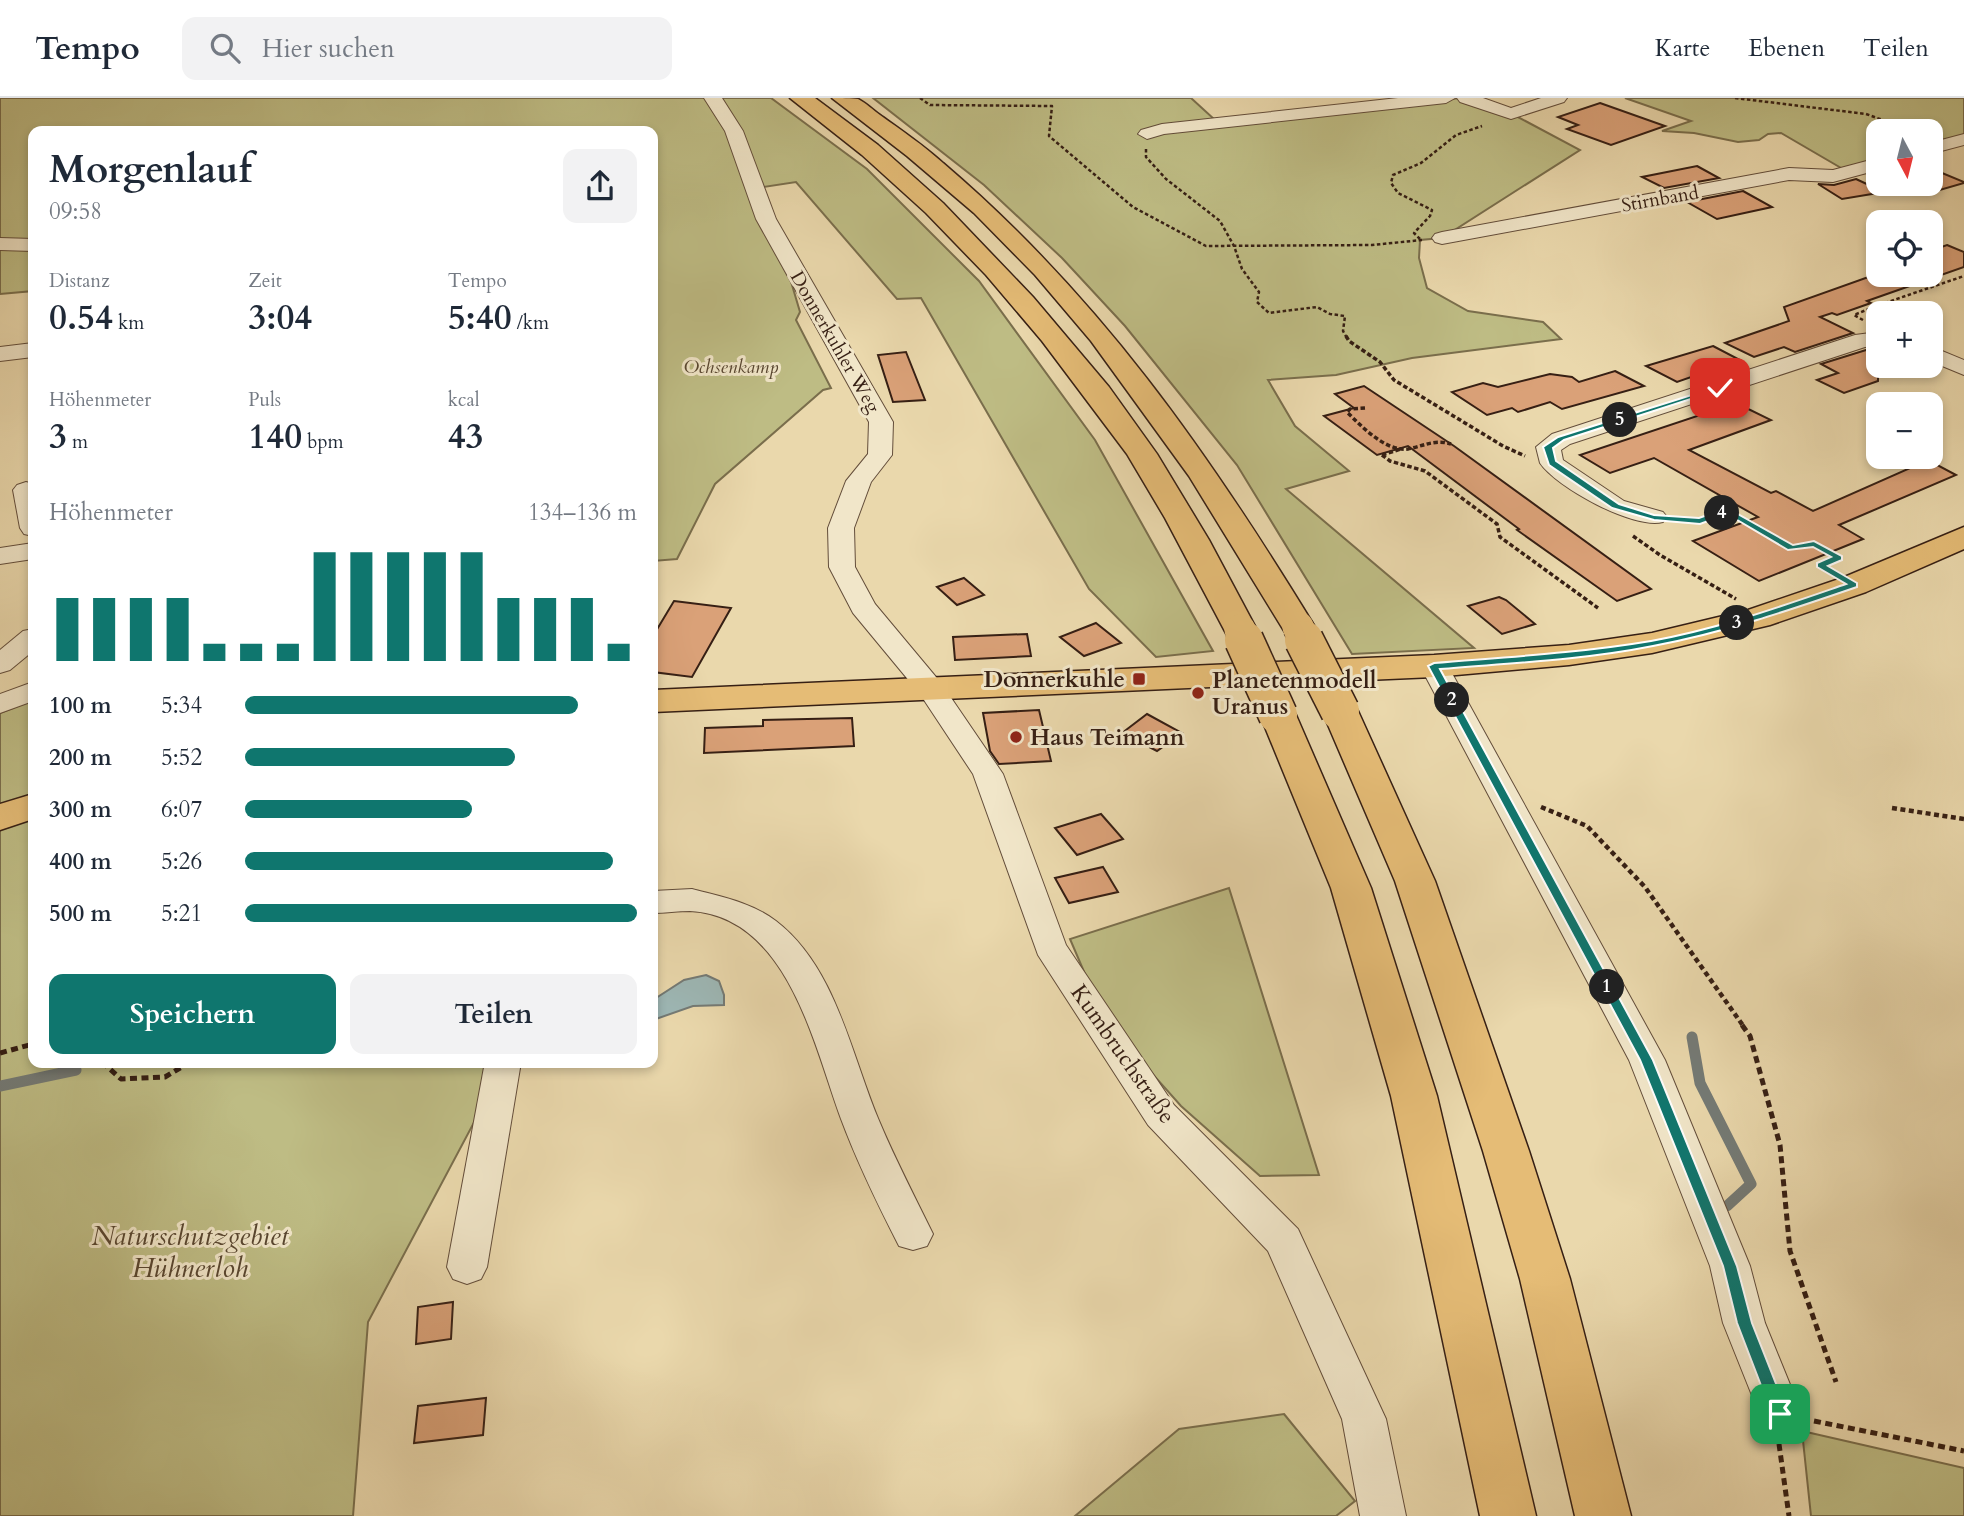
<!DOCTYPE html>
<html lang="de">
<head>
<meta charset="utf-8">
<style>
	:root { --surface:#fff; --page:#f2f2f3; --text:#1f2937; --muted:#747a83; --line:#e0e1e3; --accent:#0f766e }
	body { margin:0; font-family:Cardo,serif; background:var(--page); color:var(--text); height:100vh; display:flex; flex-direction:column; font-size:26px; white-space:nowrap }
	* { box-sizing:border-box; margin:0 }
	p { font-size:23px; color:var(--muted) }
	.icon { flex:none; width:38px; height:38px; fill:none; stroke:currentColor; stroke-width:2; stroke-linecap:round; stroke-linejoin:round }
	.map { position:relative; flex:1; overflow:hidden }
	.panel { position:absolute; left:28px; top:28px; width:630px; height:942px; display:flex; flex-direction:column; background:var(--surface); border-radius:14px; box-shadow:0 4px 10px #0003 }
	.panel>* { flex:none }
	.needle { width:46px; rotate:173deg }
	.tools { position:absolute; left:1866px; top:21px; display:grid; gap:14px }
	.tools a { display:grid; place-items:center; width:77px; height:77px; border-radius:14px; background:var(--surface); box-shadow:0 4px 10px #0003; font-size:35px }
	.pin { position:absolute; display:grid; place-items:center; width:60px; height:60px; color:#fff; margin:-30px; border-radius:14px; box-shadow:0 4px 10px #0006 }
	.km { position:absolute; width:35px; height:35px; margin:-18px; border-radius:50%; background:#222; color:#fff; font-size:19px; line-height:35px; text-align:center }
	.round { display:grid; place-items:center; flex:none; width:74px; height:74px; border-radius:14px; background:var(--page) }
	.overview { display:flex; align-items:center; justify-content:space-between; height:119px; padding:0 21px }
	h1 { font-size:38px; font-weight:700; line-height:52px }
	.figures { display:grid; grid-template-columns:repeat(3,1fr); gap:10px; height:119px; padding:7px 21px }
	.figures div { display:grid; align-content:center }
	.figures b { font-size:35px; font-weight:700 }
	.figures small { font-size:19px; font-weight:400 }
	.figures p { font-size:19px }
	.chart { height:196px; padding:14px 21px }
	.chart p { display:flex; justify-content:space-between }
	.chart svg { width:100%; height:126px; margin-top:7px; stroke:var(--accent); stroke-width:6 }
	.primary-button { display:flex; gap:14px; margin-top:auto; padding:14px 21px }
	.primary-button a { flex:1; height:80px; border-radius:14px; background:var(--accent); color:#fff; font-size:28px; font-weight:700; line-height:80px; text-align:center }
	.primary-button a+a { background:var(--page); color:var(--text) }
	ul { padding:0 21px; list-style:none; font-size:23px }
	li { display:grid; grid-template-columns:112px 84px 1fr; align-items:center; height:52px }
	li i { height:18px; border-radius:9px; background:var(--accent) }
	header { display:flex; align-items:center; gap:42px; box-sizing:border-box; height:98px; padding:0 35px; background:var(--surface); border-bottom:2px solid var(--line) }
	header strong { font-size:33px }
	nav { display:flex; gap:38px; margin-inline-start:auto; font-size:24px }
	.search { width:490px; height:63px; background:var(--page); display:flex; align-items:center; gap:18px; box-sizing:border-box; padding:0 24px; border-radius:14px; color:var(--muted); font-size:26px }
	.map>svg:first-child { display:block }
	.green { fill:#bebc84; stroke:#7a6e4c; stroke-width:2 }
	.water { fill:#9db7b5; stroke:#747a75; stroke-width:2 }
	.lines { fill:none; stroke-linecap:round; stroke-linejoin:round }
	.stream { stroke:#747a75; stroke-width:11 }
	.building { fill:#daa178; stroke:#361f14; stroke-width:2 }
	.minor-casing { stroke:#634d3a; stroke-width:2 }
	.major-casing { stroke:#361f14; stroke-width:3 }
	.highway-casing { stroke:#361f14; stroke-width:3 }
	.path-far3 { stroke:#361f14; stroke-width:2.5; stroke-dasharray:3.5 2.5; stroke-linecap:butt }
	.path-far2 { stroke:#361f14; stroke-width:3.5; stroke-dasharray:4.5 2.5; stroke-linecap:butt }
	.path-far1 { stroke:#361f14; stroke-width:4.5; stroke-dasharray:5 3.5; stroke-linecap:butt }
	.path { stroke:#361f14; stroke-width:5; stroke-dasharray:7 4.5; stroke-linecap:butt }
	.minor { fill:#f1e6c9; fill-rule:evenodd }
	.major { fill:#e5bc76; fill-rule:evenodd }
	.highway { fill:#e5bc76; fill-rule:evenodd }
	.highway-bridge-far1-casing { stroke:#361f14; stroke-width:32; stroke-linecap:butt }
	.highway-bridge-casing { stroke:#361f14; stroke-width:41; stroke-linecap:butt }
	.highway-bridge-far1 { stroke:#e5bc76; stroke-width:31 }
	.highway-bridge { stroke:#e5bc76; stroke-width:38 }
	.route { fill:#0f766e; stroke:#fff; stroke-width:2 }
	.poi-dot { fill:#8f2418; stroke:#f1e6c9; stroke-width:2.5 }
	.labels { text-anchor:middle; dominant-baseline:central; stroke-width:6; stroke-linejoin:round; paint-order:stroke }
	.far-street-label { font-size:19px; fill:#361f14; stroke:#f1e6c9 }
	.far-park-label { font-size:19px; font-style:italic; fill:#584630; stroke:#f1e6c9 }
	.poi-label { font-size:23px; font-weight:bold; fill:#361f14; stroke:#f1e6c9; text-anchor:start }
	.street-label { font-size:23px; fill:#361f14; stroke:#f1e6c9 }
	.near-park-label { font-size:28px; font-style:italic; fill:#584630; stroke:#f1e6c9 }
</style>
</head>
<body>
<header>
<strong>Tempo</strong>
<div class="search"><svg class="icon" aria-label="search" viewBox="0 0 24 24"><circle cx="10" cy="10" r="6"/><path d="M15 15l6 6"/></svg>Hier suchen</div>
<nav><a>Karte</a><a>Ebenen</a><a>Teilen</a></nav>
</header>
<div class="map">
<svg width="1964" height="1418" viewBox="0 0 1964 1418">
	<rect width="100%" height="100%" fill="#ead8ac"/>
	<filter id="stains"><feTurbulence type="fractalNoise" baseFrequency=".00286" numOctaves="4"/><feColorMatrix values="0 0 0 0 .2 0 0 0 0 .09 0 0 0 0 .02 0 0 0 .5 -.17"/></filter>
	<radialGradient id="worn" r=".72"><stop offset=".6" stop-color="#630" stop-opacity="0"/><stop offset="1" stop-color="#630" stop-opacity=".3"/></radialGradient>
	<!-- green -->
	<g class="green">
		<path d="M0,0H771L867,71L979,183L1095,342L1213,553L1156,559L1089,491L921,200L897,201L796,84L763,89L800,214L796,222L831,290L823,292L715,386L677,461L653,463V33H33V193L0,196Z"/>
		<path d="M873,0H1191L1215,22L1461,0L1516,18L1580,52L1442,140L1420,142L1419,160L1427,190L1468,213L1543,224L1561,241L1412,260L1336,277L1268,282L1295,328L1349,373L1286,391L1474,550L1352,556L1237,367L1125,228L1062,160L984,87Z"/>
		<path d="M1625,0H1964V41L1930,51V33H1878V66L1848,74L1781,35L1768,36L1759,42L1738,44L1694,35L1662,33L1691,23Z"/>
		<path d="M33,602V964H485L479,1015L368,1224L353,1418H0V615Z"/>
		<path d="M1229,790L1319,1077L1260,1078L1181,1008L1123,943L1088,883L1070,841Z"/>
		<path d="M1284,1316L1355,1403L1336,1418H1075L1179,1331Z"/>
		<path d="M1802,1333L1964,1370V1418H1811Z"/>
	</g>
	<!-- water -->
	<path class="water" d="M706,877L719,883L724,897V907L693,908L653,922V902L684,882Z"/>
	<g class="lines">
		<!-- stream -->
		<g class="stream">
			<path d="M1692,939L1700,985L1751,1086L1727,1108"/>
			<path d="M0,988L76,972"/>
		</g>
	</g>
	<!-- building -->
	<g class="building">
		<path d="M1600,5L1665,28L1611,47L1567,31L1578,27L1558,19Z"/>
		<path d="M1697,68L1719,80L1664,90L1642,79Z"/>
		<path d="M1930,70L1964,84V85L1926,96L1901,86H1930Z"/>
		<path d="M1856,81L1884,94L1842,101L1818,86L1834,87Z"/>
		<path d="M1743,93L1772,109L1717,121L1687,104Z"/>
		<path d="M1947,147L1964,154V169L1867,203L1871,205L1837,217L1832,215L1820,219L1853,235L1795,254L1784,249L1754,259L1725,245L1789,223L1784,209L1874,177H1930V153Z"/>
		<path d="M1713,248L1740,262L1677,284L1646,268Z"/>
		<path d="M1878,251V283L1844,295L1817,282L1838,275L1821,266L1866,252Z"/>
		<path d="M906,254L925,302L893,304L878,257Z"/>
		<path d="M1615,273L1644,288L1562,311L1550,304L1518,314L1512,310L1487,317L1452,294L1483,285L1498,289L1550,276L1572,279L1579,284Z"/>
		<path d="M1364,288L1454,348L1651,491L1617,503L1517,432L1519,431L1408,348L1377,357L1324,318L1354,310L1335,296Z"/>
		<path d="M1736,305L1771,322L1689,352L1771,395L1776,393L1813,413L1928,362L1956,377L1839,427L1863,441L1759,483L1693,443L1758,419L1654,360L1610,375L1580,357Z"/>
		<path d="M964,480L984,497L957,507L937,489Z"/>
		<path d="M1499,499L1506,502L1535,526L1502,536L1468,508Z"/>
		<path d="M674,503L731,510L692,579L653,574V538Z"/>
		<path d="M1096,525L1121,545L1084,558L1060,539Z"/>
		<path d="M1027,536L1031,558L955,562L953,539Z"/>
		<path d="M1039,612L1051,663L999,666L990,653L983,615Z"/>
		<path d="M1147,616L1182,635L1157,653L1122,635Z"/>
		<path d="M852,620L854,648L704,655L705,630L763,628V622Z"/>
		<path d="M1101,716L1123,741L1077,757L1055,730Z"/>
		<path d="M1103,769L1118,794L1069,805L1055,780Z"/>
		<path d="M453,1204L451,1241L416,1246L418,1209Z"/>
		<path d="M486,1300L483,1337L414,1345L418,1308Z"/>
	</g>
	<g class="lines">
		<!-- minor casing -->
		<g class="minor-casing">
			<g id="minor">
				<path d="M704,0H722L743,33L776,121L893,324L892,357L871,384L854,430L855,469L875,506L941,585L1003,676L1066,847L1174,1007L1298,1131L1386,1321L1406,1418H1360L1342,1321L1268,1153L1148,1027L1038,857L973,676L920,596L853,515L829,469L828,430L846,383L868,356L869,324L756,121L725,33Z"/>
				<path d="M1398,0H1455L1446,5L1164,36L1147,41L1138,36L1141,32L1162,26Z"/>
				<path d="M1457,0H1483L1511,10L1541,0H1567L1564,4L1511,21L1460,4Z"/>
				<path d="M1964,36V47L1930,56V45Z"/>
				<path d="M1878,60V72L1833,84L1789,82L1442,146L1435,144L1432,140L1435,136L1442,134L1789,70L1833,72Z"/>
				<path d="M0,140L33,141V153L0,152Z"/>
				<path d="M1878,234V248L1865,249L1570,346L1561,352L1563,362L1624,403L1663,414L1667,419L1663,424C1634,432 1556,389 1540,365L1536,349L1552,336L1855,237Z"/>
				<path d="M33,245V259L0,263V249Z"/>
				<path d="M1930,248L1964,262V277L1930,263Z"/>
				<path d="M26,384L33,386V438L24,436L20,430L13,392L17,387Z"/>
				<path d="M33,445V461L0,466V450Z"/>
				<path d="M33,531V553L10,572L0,575V552L23,533Z"/>
				<path d="M1434,559L1444,562L1448,568L1665,962L1750,1168L1765,1225L1802,1316L1795,1330L1780,1335L1765,1330L1723,1225L1710,1168L1629,962L1420,568L1424,562Z"/>
				<path d="M33,584V603L0,615V596Z"/>
				<path d="M692,791C722,799 751,804 776,823C837,870 851,958 880,1025C896,1063 915,1099 933,1136L927,1148L913,1152L899,1148C878,1107 857,1064 841,1021C814,948 788,818 690,813C678,813 665,815 653,815V793Z"/>
				<path d="M485,964H521L487,1169L481,1181L467,1186L453,1181L447,1169Z"/>
			</g>
		</g>
		<!-- major casing -->
		<g class="major-casing">
			<g id="major">
				<path d="M1964,429V451L1866,494L1770,527L1652,555L1569,567L1434,579L653,614V592L1434,557L1569,547L1652,535L1748,512L1842,480Z"/>
				<path d="M33,696V721L0,732V706Z"/>
			</g>
		</g>
		<!-- highway casing -->
		<g class="highway-casing">
			<g id="highway">
				<path d="M790,0H815L878,47L943,105L1033,199L1109,289L1157,356L1209,442L1257,532L1252,539L1240,542L1228,539L1165,420L1127,356L1042,243L986,177L926,115L862,57Z"/>
				<path d="M832,0C840,0 852,0 858,1C866,5 873,12 880,17C901,32 923,47 943,65C1100,199 1208,354 1315,529L1310,536L1298,539L1286,536L1189,378L1091,243L1035,177L974,115L907,58Z"/>
				<path d="M1340,602L1353,605L1358,613L1435,783L1529,1053L1570,1181L1631,1418H1575L1520,1181L1483,1053L1395,783L1322,613L1327,605Z"/>
				<path d="M1278,606L1291,609L1296,617L1371,790L1437,998L1536,1418H1480L1391,998L1331,790L1260,617L1265,609Z"/>
			</g>
		</g>
		<!-- path-far3 -->
		<g class="path-far3">
			<path d="M920,0L930,7L1052,8L1049,38L1133,109L1206,148L1372,147L1422,142"/>
			<path d="M1735,0L1866,16L1913,33"/>
			<path d="M1146,51V59L1166,81L1220,123L1234,148L1242,171L1259,194L1257,204L1269,215L1317,209L1330,216L1345,218L1343,233L1347,240"/>
			<path d="M1420,141L1414,135L1430,118L1432,112L1398,95L1391,85L1393,77L1421,65L1456,37L1482,28"/>
			<path d="M1885,205L1964,178"/>
			<path d="M1863,222L1854,217L1871,210"/>
		</g>
		<!-- path-far2 -->
		<g class="path-far2">
			<path d="M1346,238L1349,243L1380,264L1394,282L1503,348L1525,358"/>
			<path d="M1365,310L1350,311L1347,314C1361,328 1386,354 1408,351C1423,348 1435,341 1451,346"/>
			<path d="M1382,357L1390,363L1425,373L1497,426L1500,439L1598,510"/>
			<path d="M1382,357L1401,351"/>
			<path d="M1678,421L1700,423L1727,413L1792,450L1814,446L1838,459L1821,467L1826,470"/>
			<path d="M1633,438L1660,457L1736,501"/>
		</g>
		<!-- path-far1 -->
		<g class="path-far1">
			<path d="M1541,709L1587,728L1645,789L1744,929"/>
			<path d="M1892,710L1964,721"/>
		</g>
		<!-- path -->
		<g class="path">
			<path d="M1742,927L1750,938L1780,1047L1790,1153L1836,1284"/>
			<path d="M0,955L33,946"/>
			<path d="M102,964L121,981L165,979L190,964"/>
			<path d="M1814,1323L1964,1353"/>
			<path d="M1779,1346L1789,1418"/>
		</g>
		<!-- minor -->
		<use href="#minor" class="minor"/>
		<!-- major -->
		<use href="#major" class="major"/>
		<!-- highway -->
		<use href="#highway" class="highway"/>
		<!-- highway-bridge-far1 casing -->
		<g class="highway-bridge-far1-casing">
			<g id="highway-bridge-far1">
				<path d="M1298,529L1305,543"/>
				<path d="M1240,532L1245,543"/>
			</g>
		</g>
		<!-- highway-bridge casing -->
		<g class="highway-bridge-casing">
			<g id="highway-bridge">
				<path d="M1244,542L1278,617"/>
				<path d="M1304,542L1340,613"/>
			</g>
		</g>
		<!-- highway-bridge-far1 -->
		<use href="#highway-bridge-far1" class="highway-bridge-far1"/>
		<!-- highway-bridge -->
		<use href="#highway-bridge" class="highway-bridge"/>
	</g>
	<!-- route -->
	<path class="route" d="M1717,289L1725,290L1564,342L1553,350L1556,363L1619,406L1654,417L1699,420L1727,410L1793,447L1814,443L1842,458V462L1828,468L1857,485V489C1790,512 1723,535 1653,548C1583,562 1511,565 1440,571L1653,962L1737,1168L1752,1225L1788,1316L1785,1321L1780,1323L1774,1321L1772,1316L1737,1225L1723,1168L1640,962L1428,568L1434,565C1506,559 1580,555 1651,543C1718,531 1782,508 1846,486L1817,469V465L1831,459L1813,449L1788,452L1727,416L1700,426L1654,422L1612,410L1549,367L1543,349L1558,339Z"/>
	<!-- markers -->
	<g class="poi-dot">
		<rect x="1132" y="574" width="14" height="14" rx="3.5"/>
		<circle cx="1198" cy="595" r="7"/>
		<circle cx="1016" cy="639" r="7"/>
	</g>
	<g class="labels">
		<!-- far-street labels -->
		<g class="far-street-label">
			<text transform="translate(1660 101) rotate(-10)">Stirnband</text>
			<text transform="translate(835 244) rotate(60)">Donnerkuhler Weg</text>
		</g>
		<!-- far-park labels -->
		<g class="far-park-label">
			<text x="731" y="269">Ochsenkamp</text>
		</g>
		<!-- poi labels -->
		<g class="poi-label">
			<text x="1125" y="581" text-anchor="end">Donnerkuhle</text>
			<text x="1212" y="582">Planetenmodell<tspan x="1212" dy="26">Uranus</tspan></text>
			<text x="1030" y="639">Haus Teimann</text>
		</g>
		<!-- street labels -->
		<g class="street-label">
			<text transform="translate(1123 956) rotate(55)">Kumbruchstraße</text>
		</g>
		<!-- near-park labels -->
		<g class="near-park-label">
			<text x="190" y="1138">Naturschutzgebiet<tspan x="190" dy="32">Hühnerloh</tspan></text>
		</g>
	</g>
	<rect width="100%" height="100%" filter="url(#stains)"/>
	<rect width="100%" height="100%" fill="url(#worn)"/>
</svg>
<div class="tools">
<a><svg class="needle" viewBox="-14 -14 28 28"><path d="M0-13l5 13h-10z" fill="#e53935"/><path d="M0 13l5-13h-10z" fill="#747a83"/></svg></a>
<a><svg class="icon" aria-label="locate" viewBox="0 0 24 24"><circle cx="12" cy="12" r="6"/><path d="M12 2v4M12 18v4M2 12h4M18 12h4"/></svg></a>
<a>+</a>
<a>−</a>
</div>
<div class="pin" style="left:1780px;top:1316px;background:#1e9e55"><svg class="icon" aria-label="arrive" viewBox="0 0 24 24"><path d="M6 21V4h12l-3 4 3 4H6"/></svg></div>
<div class="pin" style="left:1720px;top:290px;background:#d93025"><svg class="icon" aria-label="check" viewBox="0 0 24 24"><path d="M5 12l5 5 9-10"/></svg></div>
<b class="km" style="left:1607px;top:889px">1</b>
<b class="km" style="left:1452px;top:602px">2</b>
<b class="km" style="left:1737px;top:525px">3</b>
<b class="km" style="left:1722px;top:415px">4</b>
<b class="km" style="left:1620px;top:322px">5</b>
<section class="panel">
<div class="overview"><div><h1>Morgenlauf</h1><p>09:58</p></div><a class="round"><svg class="icon" aria-label="share" viewBox="0 0 24 24"><path d="M12 15V3M7 8l5-5 5 5M5 13v7h14v-7"/></svg></a></div>
<div class="figures">
<div><p>Distanz</p><b>0.54<small> km</small></b></div>
<div><p>Zeit</p><b>3:04</b></div>
<div><p>Tempo</p><b>5:40<small> /km</small></b></div>
</div>
<div class="figures">
<div><p>Höhenmeter</p><b>3<small> m</small></b></div>
<div><p>Puls</p><b>140<small> bpm</small></b></div>
<div><p>kcal</p><b>43</b></div>
</div>
<div class="chart"><p><span>Höhenmeter</span>134–136 m</p>
<svg viewBox="0 0 160 44" preserveAspectRatio="none"><path d="M5 44V22M15 44V22M25 44V22M35 44V22M45 44V38M55 44V38M65 44V38M75 44V6M85 44V6M95 44V6M105 44V6M115 44V6M125 44V22M135 44V22M145 44V22M155 44V38"/></svg>
</div>
<ul>
<li><b>100 m</b>5:34<i style="width:85%"></i></li>
<li><b>200 m</b>5:52<i style="width:69%"></i></li>
<li><b>300 m</b>6:07<i style="width:58%"></i></li>
<li><b>400 m</b>5:26<i style="width:94%"></i></li>
<li><b>500 m</b>5:21<i style="width:100%"></i></li>
</ul>
<div class="primary-button"><a>Speichern</a><a>Teilen</a></div>
</section>
</div>
</body>
</html>
